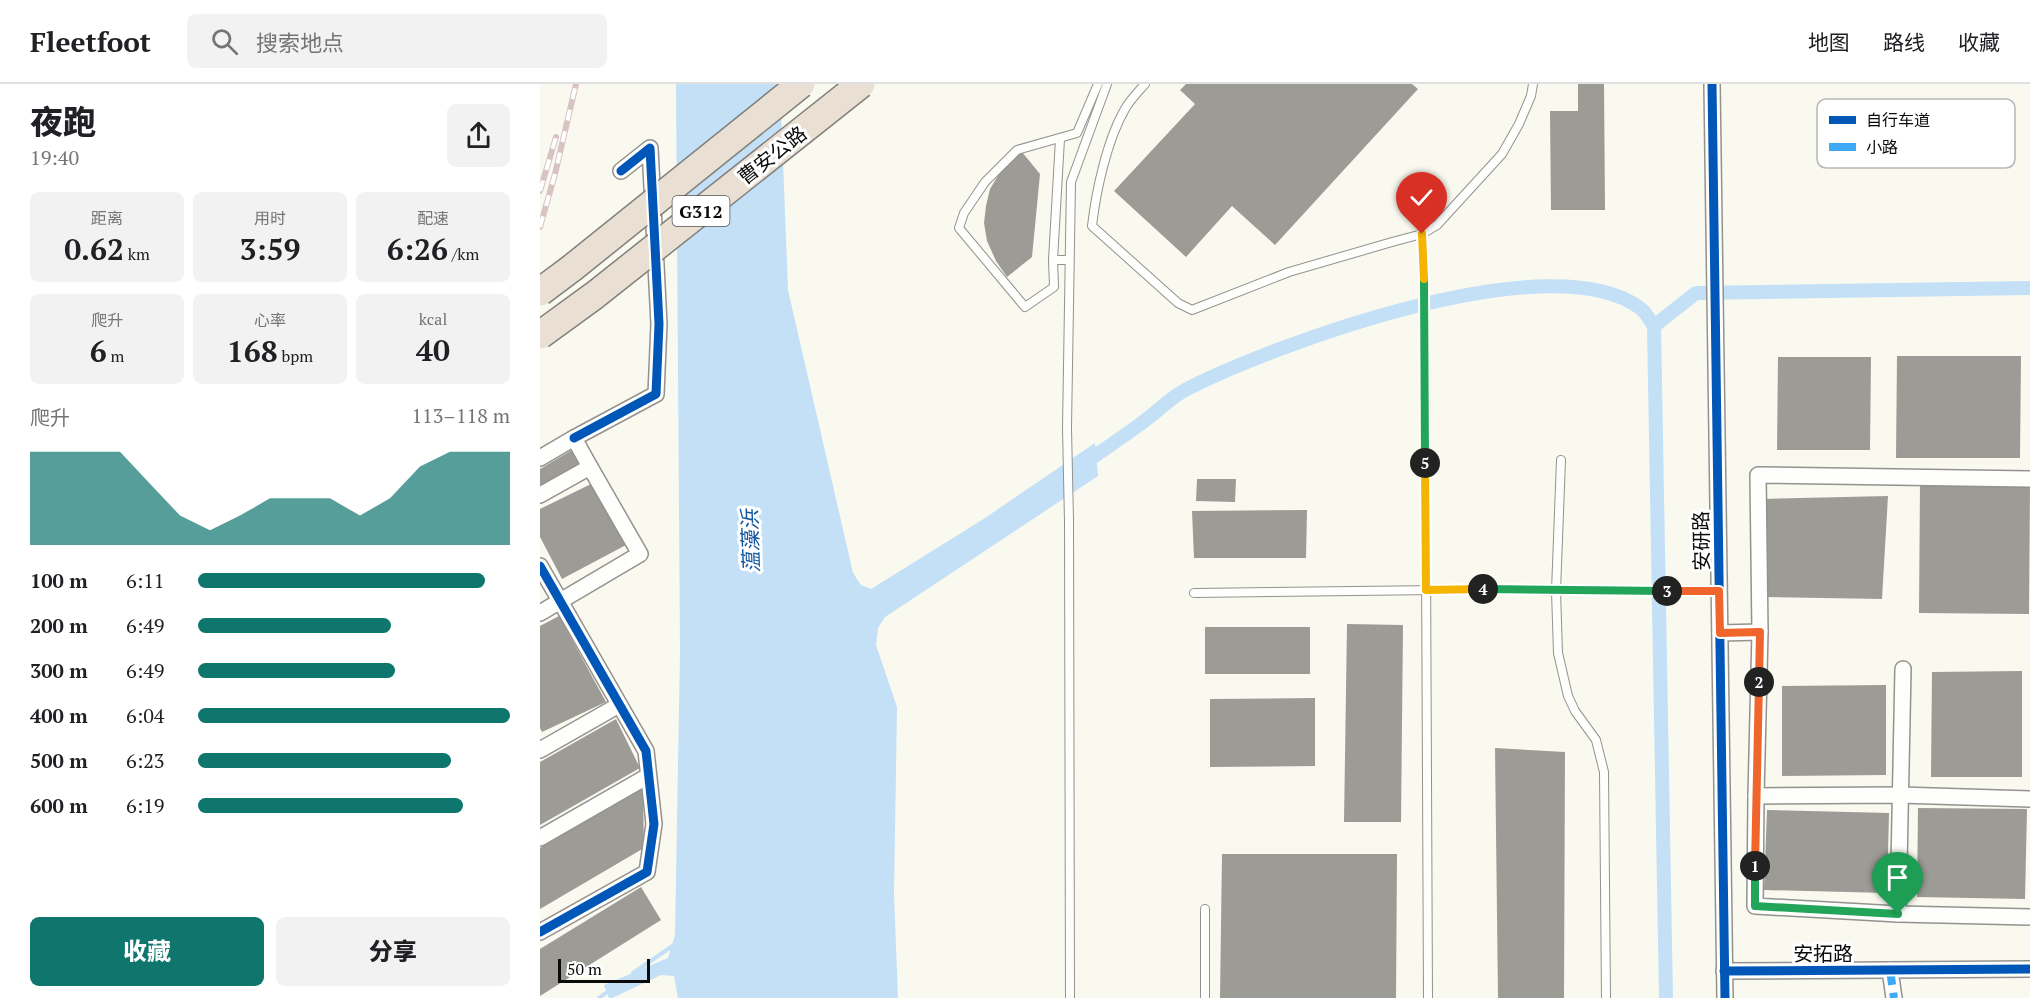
<!DOCTYPE html>
<html lang="zh">
<head>
<meta charset="utf-8">
<style>
	:root { --surface:#fff; --page:#f2f2f2; --text:#202124; --muted:#757577; --line:#e0e0e0; --accent:#0f766e }
	body { margin:0; font-family:"PT Serif","Noto Sans SC",serif; background:var(--page); color:var(--text); height:100vh; display:flex; flex-direction:column; font-size:22px; white-space:nowrap }
	* { box-sizing:border-box; margin:0 }
	p { font-size:20px; color:var(--muted) }
	.icon { flex:none; width:33px; height:33px; fill:none; stroke:currentColor; stroke-width:2; stroke-linecap:round; stroke-linejoin:round }
	.map { position:relative; flex:1; overflow:hidden }
	.side { display:flex; flex-direction:column; background:var(--surface); width:540px }
	.side>* { flex:none }
	.scale { position:absolute; left:18px; bottom:15px; width:92px; box-sizing:border-box; padding-left:6px; border:3px solid #0b0b0b; border-top:0; font-size:16px; line-height:21px; white-space:nowrap; color:#0b0b0b; -webkit-text-stroke:4px #fff; paint-order:stroke }
	.pin { position:absolute; display:grid; place-items:center; width:51px; height:51px; color:#fff; margin:-62px -26px; border-radius:50% 50% 50% 0; rotate:-45deg; box-shadow:0 0 6px #0007 }
	.pin .icon { rotate:45deg }
	.km { position:absolute; width:30px; height:30px; margin:-15px; border-radius:50%; background:#222; color:#fff; font-size:16px; line-height:30px; text-align:center }
	.round { display:grid; place-items:center; flex:none; width:63px; height:63px; border-radius:9px; background:var(--page) }
	.summary { display:flex; align-items:center; justify-content:space-between; height:102px; padding:0 30px }
	h1 { font-size:33px; font-weight:800; line-height:45px }
	.figures { display:grid; grid-template-columns:repeat(3,1fr); gap:9px; height:102px; padding:6px 30px }
	.figures div { display:grid; align-content:center; border-radius:9px; background:var(--page); text-align:center }
	.figures b { font-size:30px; font-weight:800 }
	.figures small { font-size:16px; font-weight:400 }
	.figures p { font-size:16px }
	.chart { height:168px; padding:12px 30px }
	.chart p { display:flex; justify-content:space-between }
	.chart svg { width:100%; height:108px; margin-top:6px; fill:var(--accent); opacity:.7 }
	.button { display:flex; gap:12px; margin-top:auto; padding:12px 30px }
	.button a { flex:1; height:69px; border-radius:9px; background:var(--accent); color:#fff; font-size:24px; font-weight:800; line-height:69px; text-align:center }
	.button a+a { background:var(--page); color:var(--text) }
	ul { padding:0 30px; list-style:none; font-size:20px }
	li { display:grid; grid-template-columns:96px 72px 1fr; align-items:center; height:45px }
	li i { height:15px; border-radius:8px; background:var(--accent) }
	header { display:flex; align-items:center; gap:36px; box-sizing:border-box; height:84px; padding:0 30px; background:var(--surface); border-bottom:2px solid var(--line) }
	header strong { font-size:28px }
	nav { display:flex; gap:33px; margin-inline-start:auto; font-size:21px }
	.search { width:420px; height:54px; background:var(--page); display:flex; align-items:center; gap:15px; box-sizing:border-box; padding:0 21px; border-radius:9px; color:var(--muted); font-size:22px }
	main { display:flex; flex:1; min-height:0 }
	.map>svg:first-child { display:block }
	.water { fill:#c3e0f6 }
	.lines { fill:none; stroke-linecap:round; stroke-linejoin:round }
	.stream { stroke:#c3e0f6; stroke-width:4 }
	.canal { stroke:#c3e0f6; stroke-width:14 }
	.building { fill:#9c9b95 }
	.lane-casing { stroke:#93928e; stroke-width:10 }
	.street-casing { stroke:#93928e; stroke-width:18 }
	.lane { stroke:#fefefd; stroke-width:8 }
	.street { stroke:#fefefd; stroke-width:15 }
	.rail-casing { stroke:#d7c4c2; stroke-width:6 }
	.rail { stroke:#fff; stroke-width:4; stroke-dasharray:11; stroke-linecap:butt }
	.highway-bridge-casing { stroke:#807f7b; stroke-width:30; stroke-linecap:butt }
	.highway-bridge { stroke:#e9e0d3; stroke-width:27 }
	.quiet { stroke:#3fa9f5; stroke-width:8; stroke-dasharray:15 8; stroke-linecap:butt }
	.cycleway-casing { stroke:#fff; stroke-width:13 }
	.cycleway { stroke:#0057b8; stroke-width:9 }
	.split-1-casing { stroke:#fff; stroke-width:12 }
	.split-2-casing { stroke:#fff; stroke-width:12 }
	.split-3-casing { stroke:#fff; stroke-width:12 }
	.split-4-casing { stroke:#fff; stroke-width:12 }
	.split-5-casing { stroke:#fff; stroke-width:12 }
	.split-6-casing { stroke:#fff; stroke-width:12 }
	.split-7-casing { stroke:#fff; stroke-width:12 }
	.split-1 { stroke:#22a559; stroke-width:8 }
	.split-2 { stroke:#f0652b; stroke-width:8 }
	.split-3 { stroke:#f0652b; stroke-width:8 }
	.split-4 { stroke:#22a559; stroke-width:8 }
	.split-5 { stroke:#f5b400; stroke-width:8 }
	.split-6 { stroke:#22a559; stroke-width:8 }
	.split-7 { stroke:#f5b400; stroke-width:8 }
	.labels { text-anchor:middle; dominant-baseline:central; stroke-width:6; stroke-linejoin:round; paint-order:stroke }
	.shield { fill:#fff; stroke:#545454; stroke-width:1.5 }
	.shield-label { font-size:18px; font-weight:bold; fill:#0b0b0b }
	.street-label { font-size:20px; fill:#0b0b0b; stroke:#fff }
	.water-label { font-size:21px; font-style:italic; fill:#1155a1; stroke:#fff }
	.key { fill:#fff; stroke:#b6b6b6; stroke-width:1.5 }
	.key-label { font-size:16px; fill:#0b0b0b }
</style>
</head>
<body>
<header>
<strong>Fleetfoot</strong>
<div class="search"><svg class="icon" aria-label="search" viewBox="0 0 24 24"><circle cx="10" cy="10" r="6"/><path d="M15 15l6 6"/></svg>搜索地点</div>
<nav><a>地图</a><a>路线</a><a>收藏</a></nav>
</header>
<main>
<section class="side">
<div class="summary"><div><h1>夜跑</h1><p>19:40</p></div><a class="round"><svg class="icon" aria-label="share" viewBox="0 0 24 24"><path d="M12 15V3M7 8l5-5 5 5M5 13v7h14v-7"/></svg></a></div>
<div class="figures">
<div><p>距离</p><b>0.62<small> km</small></b></div>
<div><p>用时</p><b>3:59</b></div>
<div><p>配速</p><b>6:26<small> /km</small></b></div>
</div>
<div class="figures">
<div><p>爬升</p><b>6<small> m</small></b></div>
<div><p>心率</p><b>168<small> bpm</small></b></div>
<div><p>kcal</p><b>40</b></div>
</div>
<div class="chart"><p><span>爬升</span>113–118 m</p>
<svg viewBox="0 0 160 44" preserveAspectRatio="none"><path d="M0 44V6L10 6L20 6L30 6L40 19L50 32L60 38L70 32L80 25L90 25L100 25L110 32L120 25L130 12L140 6L150 6L160 6V44z"/></svg>
</div>
<ul>
<li><b>100 m</b>6:11<i style="width:92%"></i></li>
<li><b>200 m</b>6:49<i style="width:62%"></i></li>
<li><b>300 m</b>6:49<i style="width:63%"></i></li>
<li><b>400 m</b>6:04<i style="width:100%"></i></li>
<li><b>500 m</b>6:23<i style="width:81%"></i></li>
<li><b>600 m</b>6:19<i style="width:85%"></i></li>
</ul>
<div class="button"><a>收藏</a><a>分享</a></div>
</section>
<div class="map">
<svg width="1490" height="914" viewBox="0 0 1490 914">
	<rect width="100%" height="100%" fill="#faf9ef"/>
	<!-- water -->
	<path class="water" d="M136,0H240L248,206L313,489L321,501L331,505L442,436L555,359L558,392L345,533L338,544L336,561L357,623L354,810L358,914H138L134,892L121,891L72,914H69L64,901L128,874L135,851L140,568Z"/>
	<g class="lines">
		<!-- stream -->
		<g class="stream">
			<path d="M93,889L134,861"/>
			<path d="M59,914L70,906"/>
		</g>
		<!-- canal -->
		<g class="canal">
			<path d="M1114,242L1156,209L1490,204"/>
			<path d="M543,380C563,366 583,353 603,338C617,328 631,313 647,305C738,259 1011,158 1100,224C1106,228 1110,237 1114,242L1126,914"/>
		</g>
	</g>
	<!-- building -->
	<g class="building">
		<path d="M646,0H872L878,5L735,161L692,122L646,173L574,107L655,20L640,6Z"/>
		<path d="M1038,0H1064L1065,126H1011L1010,27H1038Z"/>
		<path d="M482,68L500,90L492,173L467,193L456,177L447,157L444,139L446,122L450,105L459,90L470,77Z"/>
		<path d="M1357,272H1481L1480,374H1356Z"/>
		<path d="M1238,273H1331L1330,366H1237Z"/>
		<path d="M32,366L40,380L0,404V385Z"/>
		<path d="M657,395H696L695,418L656,417Z"/>
		<path d="M53,399L86,461L22,495L0,453V425Z"/>
		<path d="M1380,401L1490,402L1489,530L1379,529Z"/>
		<path d="M1348,412L1342,515L1226,513L1222,415Z"/>
		<path d="M767,426L766,474H654L652,427Z"/>
		<path d="M19,532L66,618L2,648L0,644V542Z"/>
		<path d="M807,540L863,541L861,738H804Z"/>
		<rect x="665" y="543" width="105" height="47"/>
		<path d="M1482,587V693H1391L1392,588Z"/>
		<path d="M1346,601V691L1242,692V602Z"/>
		<path d="M775,614V682L670,683V615Z"/>
		<path d="M76,635L100,684L0,741V678Z"/>
		<path d="M955,664L1025,668L1024,914H958Z"/>
		<path d="M100,703L103,708L104,764L0,825V764Z"/>
		<path d="M1378,724L1487,725L1485,815L1377,813Z"/>
		<path d="M1227,726L1349,729L1347,809L1224,806Z"/>
		<path d="M682,770H857L856,914H680Z"/>
		<path d="M101,803L121,836L0,912V865Z"/>
	</g>
	<g class="lines">
		<!-- lane casing -->
		<g class="lane-casing">
			<g id="lane">
				<path d="M605,0C598,8 590,16 585,25C567,56 556,107 552,142L638,219L652,226L749,188L852,158L882,150L897,141L962,70L979,40L991,12L993,0"/>
				<path d="M882,150L885,257L888,914"/>
				<path d="M513,176L520,55"/>
				<path d="M529,176H513L514,203L485,223L419,144L424,129L445,98L477,66L537,49L558,0"/>
				<path d="M1021,376L1016,507L1018,569L1028,612L1035,627L1056,656L1064,688L1066,914"/>
				<path d="M654,509L982,505L1016,507H1179"/>
				<path d="M530,914L529,437L527,344L531,98L567,0"/>
				<path d="M665,914V825"/>
			</g>
		</g>
		<!-- street casing -->
		<g class="street-casing">
			<g id="street">
				<path d="M1172,0L1185,914"/>
				<path d="M34,354L116,310L119,240L110,64L81,87"/>
				<path d="M0,374L34,354L50,383"/>
				<path d="M0,411L50,383L100,470L0,529"/>
				<path d="M0,482L106,667L114,740L107,788L0,848"/>
				<path d="M1220,548L1218,391L1490,395"/>
				<path d="M1180,549L1220,548L1216,712L1360,711L1490,715"/>
				<path d="M0,666L79,621"/>
				<path d="M1216,712L1215,822L1358,830L1490,833"/>
				<path d="M0,754L108,692"/>
				<path d="M1358,830L1363,585"/>
				<path d="M1350,886L1354,914"/>
				<path d="M1184,887L1490,885"/>
			</g>
		</g>
		<!-- lane -->
		<use href="#lane" class="lane"/>
		<!-- street -->
		<use href="#street" class="street"/>
		<!-- rail casing -->
		<g class="rail-casing">
			<g id="rail">
				<path d="M0,107L16,53"/>
				<path d="M0,143L15,90L36,0"/>
			</g>
		</g>
		<!-- rail -->
		<use href="#rail" class="rail"/>
		<!-- highway-bridge casing -->
		<g class="highway-bridge-casing">
			<g id="highway-bridge">
				<path d="M0,208L32,184L261,0"/>
				<path d="M0,251L55,211L321,0"/>
			</g>
		</g>
		<!-- highway-bridge -->
		<use href="#highway-bridge" class="highway-bridge"/>
		<!-- quiet -->
		<path class="quiet" d="M1350,886L1354,914"/>
		<!-- cycleway casing -->
		<g class="cycleway-casing">
			<g id="cycleway">
				<path d="M1172,0L1185,914"/>
				<path d="M34,354L116,310L119,240L110,64L81,87"/>
				<path d="M0,482L106,667L114,740L107,788L0,848"/>
				<path d="M1184,887L1490,885"/>
			</g>
		</g>
		<!-- cycleway -->
		<use href="#cycleway" class="cycleway"/>
	</g>
	<g class="lines">
		<!-- split-1 casing -->
		<g class="split-1-casing">
			<path id="split-1" d="M1215,782V822L1358,830"/>
		</g>
		<!-- split-2 casing -->
		<g class="split-2-casing">
			<path id="split-2" d="M1215,782L1219,598"/>
		</g>
		<!-- split-3 casing -->
		<g class="split-3-casing">
			<path id="split-3" d="M1127,507H1179L1180,549L1220,548L1219,598"/>
		</g>
		<!-- split-4 casing -->
		<g class="split-4-casing">
			<path id="split-4" d="M943,505L1127,507"/>
		</g>
		<!-- split-5 casing -->
		<g class="split-5-casing">
			<path id="split-5" d="M885,379L886,506L943,505"/>
		</g>
		<!-- split-6 casing -->
		<g class="split-6-casing">
			<path id="split-6" d="M884,195L885,379"/>
		</g>
		<!-- split-7 casing -->
		<g class="split-7-casing">
			<path id="split-7" d="M882,150L884,195"/>
		</g>
		<!-- split-1 -->
		<use href="#split-1" class="split-1"/>
		<!-- split-2 -->
		<use href="#split-2" class="split-2"/>
		<!-- split-3 -->
		<use href="#split-3" class="split-3"/>
		<!-- split-4 -->
		<use href="#split-4" class="split-4"/>
		<!-- split-5 -->
		<use href="#split-5" class="split-5"/>
		<!-- split-6 -->
		<use href="#split-6" class="split-6"/>
		<!-- split-7 -->
		<use href="#split-7" class="split-7"/>
	</g>
	<g class="labels">
		<!-- shield labels -->
		<rect class="shield" x="132.5" y="112" width="57" height="30" rx="4.5"/>
		<g class="shield-label">
			<text x="161" y="127">G312</text>
		</g>
		<!-- street labels -->
		<g class="street-label">
			<text transform="translate(232 71) rotate(-38)">曹安公路</text>
			<text transform="translate(1161 457) rotate(-91)">安研路</text>
			<text x="1283" y="869">安拓路</text>
		</g>
		<!-- water labels -->
		<g class="water-label">
			<text transform="translate(210 457) rotate(-92)">蕰藻浜</text>
		</g>
	</g>
	<!-- legend -->
	<rect x="1277" y="15" width="198" height="69" rx="9" class="key"/>
	<rect x="1289" y="32" width="27" height="8" fill="#0057b8"/>
	<rect x="1289" y="59" width="27" height="8" fill="#3fa9f5"/>
	<g class="key-label">
		<text x="1326" y="42">自行车道</text>
		<text x="1326" y="69">小路</text>
	</g>
</svg>
<div class="scale">50 m</div>
<div class="pin" style="left:1358px;top:830px;background:#1e9e55"><svg class="icon" aria-label="arrive" viewBox="0 0 24 24"><path d="M6 21V4h12l-3 4 3 4H6"/></svg></div>
<div class="pin" style="left:882px;top:150px;background:#d93025"><svg class="icon" aria-label="check" viewBox="0 0 24 24"><path d="M5 12l5 5 9-10"/></svg></div>
<b class="km" style="left:1215px;top:782px">1</b>
<b class="km" style="left:1219px;top:598px">2</b>
<b class="km" style="left:1127px;top:507px">3</b>
<b class="km" style="left:943px;top:505px">4</b>
<b class="km" style="left:885px;top:379px">5</b>
</div>
</main>
</body>
</html>
